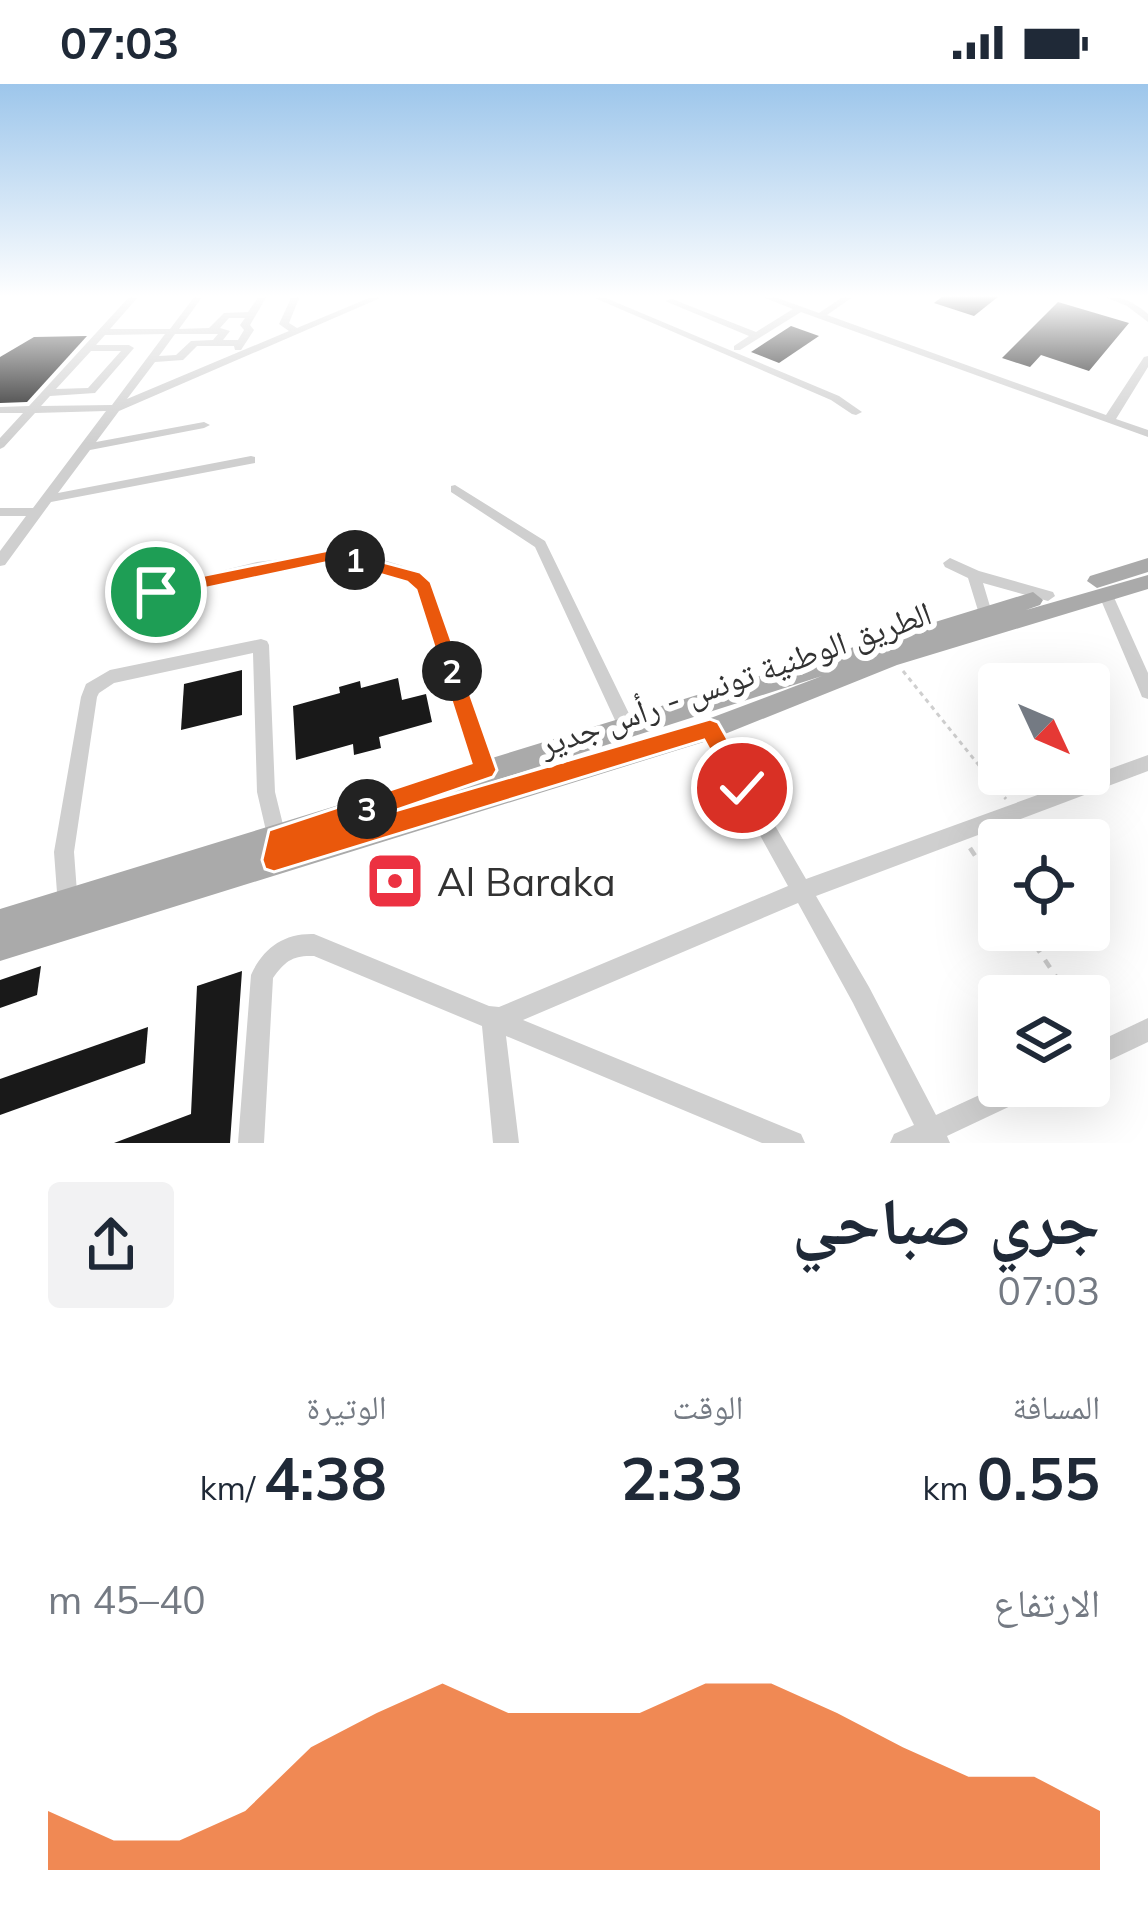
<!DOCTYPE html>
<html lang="ar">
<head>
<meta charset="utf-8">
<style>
	:root { --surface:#fff; --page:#f2f2f3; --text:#1f2937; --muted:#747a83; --accent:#ea580c }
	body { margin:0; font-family:Mulish,"Noto Naskh Arabic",sans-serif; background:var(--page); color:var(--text); direction:rtl; height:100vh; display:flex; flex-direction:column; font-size:45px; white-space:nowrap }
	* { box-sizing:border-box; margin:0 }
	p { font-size:39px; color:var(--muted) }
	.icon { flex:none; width:66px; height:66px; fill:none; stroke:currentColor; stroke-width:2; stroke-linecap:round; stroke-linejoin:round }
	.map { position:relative; height:1059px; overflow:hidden; direction:ltr }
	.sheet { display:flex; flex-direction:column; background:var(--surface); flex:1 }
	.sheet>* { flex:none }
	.needle { width:78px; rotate:134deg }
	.buttons { position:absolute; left:978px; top:579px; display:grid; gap:24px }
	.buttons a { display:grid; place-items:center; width:132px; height:132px; border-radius:12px; background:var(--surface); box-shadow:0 12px 48px #0002; font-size:60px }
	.pin { position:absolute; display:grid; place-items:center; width:102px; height:102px; color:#fff; margin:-51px; border:6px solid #fff; border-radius:50%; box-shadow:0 3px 12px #0007 }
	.km { position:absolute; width:60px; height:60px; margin:-30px; border-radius:50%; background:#222; color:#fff; font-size:33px; line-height:60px; text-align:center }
	.round { display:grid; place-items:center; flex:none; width:126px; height:126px; border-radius:12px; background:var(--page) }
	.headline { display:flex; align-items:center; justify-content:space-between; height:204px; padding:0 48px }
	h1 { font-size:66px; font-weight:700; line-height:90px }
	.metrics { display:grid; grid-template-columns:repeat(3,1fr); gap:18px; height:204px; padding:12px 48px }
	.metrics div { display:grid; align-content:center }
	.metrics b { font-size:60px; font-weight:700 }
	.metrics small { font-size:33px; font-weight:400 }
	.metrics p { font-size:33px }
	.chart { height:336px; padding:24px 48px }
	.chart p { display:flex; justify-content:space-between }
	.chart svg { width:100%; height:216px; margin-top:12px; fill:var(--accent); opacity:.7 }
	.status { display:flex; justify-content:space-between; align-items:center; height:84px; padding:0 60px; background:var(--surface); direction:ltr }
	.status svg { height:33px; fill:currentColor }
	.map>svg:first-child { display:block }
	.building { fill:#191919 }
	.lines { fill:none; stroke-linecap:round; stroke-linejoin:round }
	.path-far1 { stroke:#cfcfcf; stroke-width:3; stroke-dasharray:4.5 4.5; stroke-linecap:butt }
	.path { stroke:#cfcfcf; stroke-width:4.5; stroke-dasharray:9 9; stroke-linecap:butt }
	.minor { fill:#cfcfcf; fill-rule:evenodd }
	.major { fill:#aaa; fill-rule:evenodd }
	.route { fill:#ea580c; stroke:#fff; stroke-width:3 }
	.labels { text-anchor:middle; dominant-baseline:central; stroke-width:12; stroke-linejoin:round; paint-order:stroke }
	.street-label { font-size:33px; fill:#323232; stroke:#fff }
	.near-poi-label { font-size:39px; fill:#323232; stroke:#fff; text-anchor:start }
</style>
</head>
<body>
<div class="status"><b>07:03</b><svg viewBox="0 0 49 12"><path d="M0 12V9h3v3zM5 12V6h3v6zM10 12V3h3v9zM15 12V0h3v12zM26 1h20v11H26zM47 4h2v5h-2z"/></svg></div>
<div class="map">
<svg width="1148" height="1059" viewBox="0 0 1148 1059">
	<rect width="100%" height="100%" fill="#fff"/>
	<!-- building -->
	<g class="building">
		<path d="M943,212H999L974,232L934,219Z"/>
		<path d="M1058,218L1129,239L1089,287L1041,271L1030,283L1002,274Z"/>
		<path d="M791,242L819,252L779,279L751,268Z"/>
		<path d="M87,252L27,318L0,319V273L34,253Z"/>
		<path d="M242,586V631L181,646L184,600Z"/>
		<path d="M398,594L402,616L426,610L432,638L379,653L381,664L354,671L353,660L296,676L293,622L340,609L339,603L360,597L361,604Z"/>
		<path d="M41,882L37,911L0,924V896Z"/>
		<path d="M242,887L230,1059H114L191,1030L197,902Z"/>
		<path d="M148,943L145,979L0,1031V995Z"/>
	</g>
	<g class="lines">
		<!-- path-far1 -->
		<path class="path-far1" d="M903,587L1006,715"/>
		<!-- path -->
		<g class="path">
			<path d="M970,764L999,808"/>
			<path d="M1025,846L1069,912"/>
		</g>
		<!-- minor -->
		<g class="minor">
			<path d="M130,212H139L110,245H170L195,212H203L179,245L209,244L224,229L248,228L259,212H267L250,241L254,246L241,266H235L234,262H197L183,276L155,278L127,315L289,247L279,240L292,212H300L289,239L297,244L374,212H385L119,327L96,358L204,338L210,341L204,344L90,366L58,409L251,372L255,373V379L51,418L5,481L0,482V467L26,432H0V424H33L106,327L35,329L4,363L0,365V354L23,329H0V323L29,322ZM229,234H245L240,241L244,246L238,256H223L230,247L220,244ZM165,250L112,321L41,322L50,312L95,309L134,264L129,261H96L105,251ZM175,250H218L213,256L191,257L176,271L159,272ZM91,267H121L88,304L56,305Z"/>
			<path d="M590,212H601L839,312L862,328L856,331L852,330L831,316Z"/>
			<path d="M760,212H772L819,229L844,212H854L827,231L1106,331L1144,273L1148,272V283L1116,335L1148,346V353L801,228L740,266H734V262L749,252L665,217L672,215L756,248L793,225Z"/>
			<path d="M1103,212C1122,212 1134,218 1148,230V238L1127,222Z"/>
			<path d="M455,401L545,457L635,642L632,647L626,650L620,647L535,463L451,408V402Z"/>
			<path d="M332,469L367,471L403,482L429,499L494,686L491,692L485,694L479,692L476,686L418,506C410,501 403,494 395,490C335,459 218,498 156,513L149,508L156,503L257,478Z"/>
			<path d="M950,474L979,487L1053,508L1055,512L1048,517L983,499L992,529L990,533H980L968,494L945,483L943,479Z"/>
			<path d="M1105,504L1112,509L1148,589V615L1142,613L1140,608L1098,509Z"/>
			<path d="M261,555L267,557L269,561L275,708L287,757L284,764L277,767L270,764L257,708L253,569L114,599L99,609L97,613L74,768L78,822L75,829L68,832L61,829L58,822L54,768L81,613L86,600L110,586Z"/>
			<path d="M710,637L716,640L806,795L1148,671V687L816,812L869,903L936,1031L999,1002H1037L1034,1011L947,1052L950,1059H890L894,1050L914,1041L853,919L798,819L523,936L801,1050L805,1059H762L506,952L519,1059H493L482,942L314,872C293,871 285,877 273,894L264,1059H238L251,891C263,864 284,849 314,850L489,922L499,923L788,802L704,650L701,645L704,640Z"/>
			<path d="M1148,934V958L1089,986V962Z"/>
		</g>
		<!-- major -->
		<g class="major">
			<path d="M1148,474V488L1097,504L1087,497L1090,492Z"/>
			<path d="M1148,491V505L897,581L710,656L0,877V825L1033,508L1043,516L1040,521L1026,526ZM822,592L708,635L372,736Z"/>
		</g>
	</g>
	<!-- sky -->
	<linearGradient id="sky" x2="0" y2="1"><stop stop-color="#9dc6eb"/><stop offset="0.59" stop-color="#fff"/><stop offset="1" stop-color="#fff" stop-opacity="0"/></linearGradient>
	<rect width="1148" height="360" fill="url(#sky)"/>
	<!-- route -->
	<path class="route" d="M334,465L420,488L431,498L497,686L493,693L391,728L710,635L718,638L751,696V711H734L704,656L274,788L265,785L262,776L269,746L471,679L416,506L407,498L334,477L156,515L147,508L156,501Z"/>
	<!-- icons -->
	<defs>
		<g id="bank-square" transform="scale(3)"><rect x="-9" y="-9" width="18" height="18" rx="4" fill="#ec3141" stroke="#fff"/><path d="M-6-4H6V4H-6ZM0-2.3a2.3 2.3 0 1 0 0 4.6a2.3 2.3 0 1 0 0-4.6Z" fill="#fff"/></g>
	</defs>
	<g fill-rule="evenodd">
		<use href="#bank-square" x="395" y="797"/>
	</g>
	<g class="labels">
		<!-- street labels -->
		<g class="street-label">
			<text transform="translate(735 594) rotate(-19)">الطريق الوطنية تونس - رأس جدير</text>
		</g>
		<!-- near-poi labels -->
		<g class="near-poi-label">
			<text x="437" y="797">Al Baraka</text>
		</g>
	</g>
</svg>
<div class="buttons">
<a><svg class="needle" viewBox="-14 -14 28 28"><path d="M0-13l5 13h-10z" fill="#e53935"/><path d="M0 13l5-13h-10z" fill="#747a83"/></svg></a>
<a><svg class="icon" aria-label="locate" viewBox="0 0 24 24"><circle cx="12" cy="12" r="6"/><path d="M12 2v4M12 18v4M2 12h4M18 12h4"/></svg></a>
<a><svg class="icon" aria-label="layers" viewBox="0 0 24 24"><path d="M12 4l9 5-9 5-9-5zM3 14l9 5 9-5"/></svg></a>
</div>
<div class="pin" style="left:156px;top:508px;background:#1e9e55"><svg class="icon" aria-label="arrive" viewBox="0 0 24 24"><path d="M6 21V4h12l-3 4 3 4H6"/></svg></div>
<div class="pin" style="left:742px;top:704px;background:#d93025"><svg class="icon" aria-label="check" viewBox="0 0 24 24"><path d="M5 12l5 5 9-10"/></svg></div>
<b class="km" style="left:355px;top:476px">1</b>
<b class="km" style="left:452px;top:587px">2</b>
<b class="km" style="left:367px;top:725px">3</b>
</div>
<section class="sheet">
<div class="headline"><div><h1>جري صباحي</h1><p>07:03</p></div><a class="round"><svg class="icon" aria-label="share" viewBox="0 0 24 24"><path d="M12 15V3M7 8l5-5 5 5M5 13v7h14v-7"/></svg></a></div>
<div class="metrics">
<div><p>المسافة</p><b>0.55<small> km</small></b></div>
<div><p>الوقت</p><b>2:33</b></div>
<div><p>الوتيرة</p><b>4:38<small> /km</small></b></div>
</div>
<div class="chart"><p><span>الارتفاع</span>40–45 m</p>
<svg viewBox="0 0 160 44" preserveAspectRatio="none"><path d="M0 44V32L10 38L20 38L30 32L40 19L50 12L60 6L70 12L80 12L90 12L100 6L110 6L120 12L130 19L140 25L150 25L160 32V44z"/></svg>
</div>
</section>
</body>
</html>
